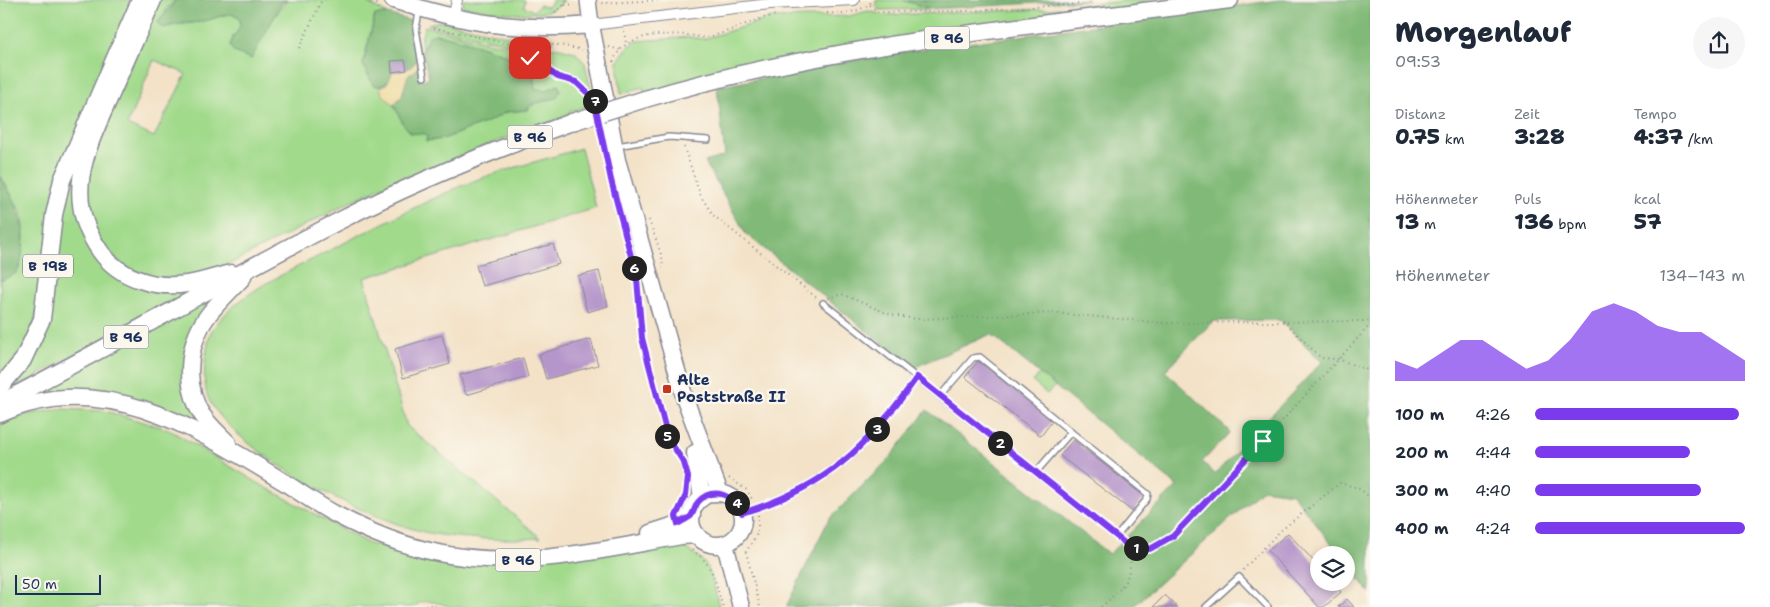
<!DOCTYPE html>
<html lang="de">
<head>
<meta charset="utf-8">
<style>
	:root { --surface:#fff; --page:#f6f6f7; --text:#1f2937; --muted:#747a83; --accent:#7c3aed }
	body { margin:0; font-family:"Shantell Sans",sans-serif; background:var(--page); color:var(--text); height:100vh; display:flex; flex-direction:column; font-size:19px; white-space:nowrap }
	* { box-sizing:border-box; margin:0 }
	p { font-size:16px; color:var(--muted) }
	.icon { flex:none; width:28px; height:28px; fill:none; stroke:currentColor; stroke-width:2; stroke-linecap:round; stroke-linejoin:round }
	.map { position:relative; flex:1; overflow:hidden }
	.sheet { display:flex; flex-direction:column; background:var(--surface); width:400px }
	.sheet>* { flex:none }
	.fabs { position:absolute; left:1310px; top:546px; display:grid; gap:10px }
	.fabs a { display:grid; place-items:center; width:45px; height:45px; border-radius:50%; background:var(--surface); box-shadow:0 2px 8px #0003; font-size:25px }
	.scale { position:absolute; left:15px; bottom:12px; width:86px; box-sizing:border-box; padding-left:5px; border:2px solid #1b2f5e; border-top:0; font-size:14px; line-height:18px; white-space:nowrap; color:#1b2f5e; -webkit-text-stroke:4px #fbf7ec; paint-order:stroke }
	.pin { position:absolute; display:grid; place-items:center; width:42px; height:42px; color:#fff; margin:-21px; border-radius:10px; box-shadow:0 2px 8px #0006 }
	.km { position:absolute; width:25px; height:25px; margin:-12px; border-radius:50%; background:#222; color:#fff; font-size:14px; line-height:25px; text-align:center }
	.round { display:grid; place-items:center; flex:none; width:52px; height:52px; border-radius:26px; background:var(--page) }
	.summary { display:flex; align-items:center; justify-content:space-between; height:85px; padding:0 25px }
	h1 { font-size:28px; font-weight:800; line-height:38px }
	.metrics { display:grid; grid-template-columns:repeat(3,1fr); gap:8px; height:85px; padding:5px 25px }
	.metrics div { display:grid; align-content:center }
	.metrics b { font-size:21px; font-weight:800 }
	.metrics small { font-size:14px; font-weight:400 }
	.metrics p { font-size:14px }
	.chart { height:140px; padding:10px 25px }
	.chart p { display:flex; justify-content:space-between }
	.chart svg { width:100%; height:90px; margin-top:5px; fill:var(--accent); opacity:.7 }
	ul { padding:0 25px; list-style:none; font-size:16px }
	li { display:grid; grid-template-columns:80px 60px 1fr; align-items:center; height:38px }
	li i { height:12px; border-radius:6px; background:var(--accent) }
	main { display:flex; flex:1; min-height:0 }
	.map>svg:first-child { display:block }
	.green { fill:#a2da8c; stroke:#5e8475; fill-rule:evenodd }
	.forest { fill:#81ba78; stroke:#4e746b; fill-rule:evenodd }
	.sand { fill:#eeda9e; stroke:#84847e }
	.building { fill:#b696ca }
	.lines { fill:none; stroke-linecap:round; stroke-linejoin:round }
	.service-casing { stroke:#878892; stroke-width:8 }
	.minor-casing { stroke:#878892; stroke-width:12 }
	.secondary-casing { stroke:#878892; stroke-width:18 }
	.primary-casing { stroke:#878892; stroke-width:19 }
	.path { stroke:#878892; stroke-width:2; stroke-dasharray:1 4; stroke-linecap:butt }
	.service { stroke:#fff; stroke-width:5 }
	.minor { stroke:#fff; stroke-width:10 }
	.secondary { stroke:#fff; stroke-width:15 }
	.primary { stroke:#fff; stroke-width:16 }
	.primary-bridge-casing { stroke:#878892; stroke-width:19; stroke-linecap:butt }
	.primary-bridge { stroke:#fff; stroke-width:16 }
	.route-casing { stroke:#fff; stroke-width:10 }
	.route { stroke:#7c3aed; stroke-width:6 }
	.poi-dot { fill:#c8321e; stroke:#fbf7ec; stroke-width:2 }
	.labels { text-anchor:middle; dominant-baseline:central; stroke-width:4.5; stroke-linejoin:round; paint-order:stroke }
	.shield { fill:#fbf7ec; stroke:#5e6b89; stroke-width:1 }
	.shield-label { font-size:14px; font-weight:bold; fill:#1b2f5e }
	.poi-label { font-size:15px; font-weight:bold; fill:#1b2f5e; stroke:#fbf7ec; text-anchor:start }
</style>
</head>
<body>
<main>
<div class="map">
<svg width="1370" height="607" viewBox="0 0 1370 607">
	<rect width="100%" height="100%" fill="#fbf7ec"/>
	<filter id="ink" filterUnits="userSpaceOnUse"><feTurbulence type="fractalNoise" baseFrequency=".02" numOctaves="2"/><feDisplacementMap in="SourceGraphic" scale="10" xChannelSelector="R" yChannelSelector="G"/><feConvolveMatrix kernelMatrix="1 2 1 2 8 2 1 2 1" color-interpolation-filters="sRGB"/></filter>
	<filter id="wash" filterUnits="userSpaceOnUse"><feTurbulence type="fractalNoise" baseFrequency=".0096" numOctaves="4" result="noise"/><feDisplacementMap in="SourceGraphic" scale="20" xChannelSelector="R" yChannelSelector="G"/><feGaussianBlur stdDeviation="1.12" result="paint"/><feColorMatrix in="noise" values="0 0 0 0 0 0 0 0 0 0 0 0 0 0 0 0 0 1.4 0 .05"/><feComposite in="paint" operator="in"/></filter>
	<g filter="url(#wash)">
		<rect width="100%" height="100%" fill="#f3e2c7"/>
		<!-- green -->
		<g class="green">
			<path d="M0,0H135L75,136L42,293L30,338L0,381V280L16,273L20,267L24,240V225L20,210L0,175Z"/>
			<path d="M158,0H176L166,9L164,28C177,23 191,24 204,21C216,19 228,10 239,17C243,26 238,31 232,38L271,22L287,0H362L388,14L375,15L363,64L373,84L380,87C383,96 389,98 394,106C400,115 403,124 411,133H424L427,136L426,141L443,139L492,120L506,112L527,110L558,85C549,89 544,93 535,88C533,81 535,74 531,69C521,57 452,36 435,34L425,43L422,51L421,38L425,26L490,43L560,48L575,52L585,63L594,104L569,112L570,116L487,145L435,169L404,177L362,196L218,270L188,279H154L123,266L93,232L87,214V171ZM154,60L186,74L154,137L127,125Z"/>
			<path d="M463,0H525L524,7L534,11L539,5L546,7L552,3V0H564C549,24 487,10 463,7Z"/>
			<path d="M877,0H903L930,9L879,10L875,5Z"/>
			<path d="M1133,0H1184L644,92L643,87L621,94L617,62L627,48L637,41L690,37L703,39L772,18L849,16L868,11L885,15L1049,9Z"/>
			<path d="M440,21L512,37L553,38V42C534,52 451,32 428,24Z"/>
			<path d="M82,142L77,171L100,259L194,290L8,392L26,362L58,215Z"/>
			<path d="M581,148L596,208L364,278L407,426L541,538C503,540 466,540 429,533C367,520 243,457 210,402C203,390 204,368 206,355C208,347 208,336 212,330C239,292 281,276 321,255C367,231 414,207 461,186C499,170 542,161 581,148Z"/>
			<path d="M208,299L206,305L211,304L188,345L206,428L162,410L36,398L35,393Z"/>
			<path d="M1040,373L1055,386L1047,394L1033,382Z"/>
			<path d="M62,409L105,411L168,429L258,483L371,545L385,544L462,562L678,539C684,550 693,552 701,559C713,570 715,593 719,607H451C439,603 424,597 414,607H0V425L23,415Z"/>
		</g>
		<!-- forest -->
		<g class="forest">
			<path d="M176,0H287L282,3L251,59L234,52L230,46C232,34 244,29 239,17C228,10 216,19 204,21C191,24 177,23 164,28L159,26L158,22Z"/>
			<path d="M903,0H1088L930,9Z"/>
			<path d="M1279,0H1370V593L1346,562V555H1340L1292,493L1263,489L1133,607H786L829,519L889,459L927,410L1109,554L1177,486L991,334L913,368L746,234L705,162L725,156L717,87L875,56ZM1280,320L1322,362L1215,474L1202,462L1230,432L1165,371L1213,321Z"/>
			<path d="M388,14L411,21C416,37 424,61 407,70L405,60L392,61C393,75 390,89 373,85L363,64L375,15Z"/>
			<path d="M435,34C452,36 521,57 531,69C535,74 533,81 535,88L545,91L558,85L561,90L556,98L530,105L527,110L506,112L492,120L443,139L426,141L427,136L424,134L411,133L403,124L394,105L402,95L408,75L414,72L419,64V78L422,80L429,78L422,51L429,36Z"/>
			<path d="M0,175C17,206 27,220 22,256C21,263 20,270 14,274C10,277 5,278 0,280Z"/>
		</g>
		<!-- sand -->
		<path class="sand" d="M418,55L419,64L414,72L408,75L402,95L394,105L382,94L380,87C388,85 390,79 392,72C406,70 414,70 418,55Z"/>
		<g id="blocks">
			<!-- building -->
			<g class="building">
				<path d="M405,60L407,70L392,72L391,61Z"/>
				<path d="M553,244L559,264L482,286L476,265Z"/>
				<path d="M599,271L608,306L587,312L578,276Z"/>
				<path d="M442,335L450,364L403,378L395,349Z"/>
				<path d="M591,339L598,365L546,379L539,354Z"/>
				<path d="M523,358L528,377L466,395L460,375Z"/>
				<path d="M978,361L1053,420L1041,436L965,377Z"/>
				<path d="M1073,440L1145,497L1133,512L1060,456Z"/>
				<path d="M1288,533L1319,567V582H1333L1341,592L1324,607H1319L1268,551Z"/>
				<path d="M1165,595L1177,607H1153Z"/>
				<path d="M1347,599L1354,607H1338Z"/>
			</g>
		</g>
	</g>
	<g filter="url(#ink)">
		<use href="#blocks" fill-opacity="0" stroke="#878892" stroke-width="1"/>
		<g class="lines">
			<!-- service casing -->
			<g class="service-casing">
				<g id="service">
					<path d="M419,12L416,29L424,77"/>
					<path d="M617,146L669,137L708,140"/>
					<path d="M823,303L1131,548"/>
					<path d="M940,396L973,358L980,357L1071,432"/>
					<path d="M1036,472L1071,432L1148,494L1147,499L1117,536"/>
					<path d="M742,513C827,487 867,448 917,377"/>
					<path d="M1206,607L1239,577L1268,607"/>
				</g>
			</g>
			<!-- minor casing -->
			<g class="minor-casing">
				<g id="minor">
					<path d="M453,18L457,0"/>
					<path d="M591,25L770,4L854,0"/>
				</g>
			</g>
			<!-- secondary casing -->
			<g class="secondary-casing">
				<path id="secondary" d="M588,0L591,25"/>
			</g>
			<!-- primary casing -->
			<g class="primary-casing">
				<g id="primary">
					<path d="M153,0C140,30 126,60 113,90C89,145 60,195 100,251C119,278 155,289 187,284C202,282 217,276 231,273"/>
					<path d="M393,0C464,23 517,32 591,25L617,160L685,399L720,493"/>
					<path d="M645,99C834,43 1035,26 1230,0"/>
					<path d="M0,387L23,360L42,319L54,215L62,180L140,0"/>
					<path d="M0,403C115,344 227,278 343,219C417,181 494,150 572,122"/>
					<path d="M0,414C102,367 199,430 284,482C301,493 318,505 335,514C365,530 401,545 434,552C517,571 599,550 681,536L697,535"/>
					<path d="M228,443C217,432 205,422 198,408C184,377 189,340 209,314C219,301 232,289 243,277"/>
					<path d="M695,453L702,498"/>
					<circle cx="717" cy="519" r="26"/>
					<path d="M650,533L678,524L692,515"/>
					<path d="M725,544L741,607"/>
				</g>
			</g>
			<!-- path -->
			<g class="path">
				<path d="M367,0L379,5"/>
				<path d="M602,3L662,0"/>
				<path d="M565,5L575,4"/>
				<path d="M870,5L878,12H884L970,11L1080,4"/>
				<path d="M555,12L563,6L567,0"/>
				<path d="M827,13C846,14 859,13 874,0"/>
				<path d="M434,28L511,44L560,45L582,50"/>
				<path d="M624,31L626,43"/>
				<path d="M513,45L525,53L539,66L558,77L576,82L589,94"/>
				<path d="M609,47L620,50"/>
				<path d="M299,48L322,0"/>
				<path d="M613,62C624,32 662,34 689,35C696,36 702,38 708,37C732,32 753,18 778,15"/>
				<path d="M684,147L701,197L714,216L817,298"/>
				<path d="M649,220L662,257L663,268"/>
				<path d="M640,292L642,338L668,438L682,460"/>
				<path d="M828,298L842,294L891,315L918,319L1055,313L1163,323L1370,321"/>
				<path d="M1283,320L1321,358L1338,359L1370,371"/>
				<path d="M729,478L747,490L753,501"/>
				<path d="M681,505L687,494"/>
				<path d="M758,515V532L746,552L760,607"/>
				<path d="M1140,548C1165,550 1184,526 1200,510L1370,325"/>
				<path d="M692,550C714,564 715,583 723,607"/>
				<path d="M1243,570L1279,532L1340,483L1358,488L1370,497"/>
				<path d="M420,607L430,605L440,607"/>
				<path d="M1101,607C1119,591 1130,583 1131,556"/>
			</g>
			<!-- service -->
			<use href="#service" class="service"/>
			<!-- minor -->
			<use href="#minor" class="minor"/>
			<!-- secondary -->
			<use href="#secondary" class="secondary"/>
			<!-- primary -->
			<use href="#primary" class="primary"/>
			<!-- primary-bridge casing -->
			<g class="primary-bridge-casing">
				<path id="primary-bridge" d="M572,122L645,99"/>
			</g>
			<!-- primary-bridge -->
			<use href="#primary-bridge" class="primary-bridge"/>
		</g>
	</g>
	<g class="lines" filter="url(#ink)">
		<!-- route casing -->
		<g class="route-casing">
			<path id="route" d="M530,58L558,77L576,82L594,99L611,180L637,279L642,338L668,438L684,463L688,477L686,495L676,516L678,524C681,521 688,519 691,516C694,512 695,506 698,502C713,486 735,495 742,513C827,487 867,448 917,377L1131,548L1150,549L1173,536L1263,441"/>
		</g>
		<!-- route -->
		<use href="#route" class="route"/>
	</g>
	<!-- markers -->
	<rect class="poi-dot" x="662" y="384" width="10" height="10" rx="2.5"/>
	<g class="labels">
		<!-- shield labels -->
		<g class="shield">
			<rect x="924.5" y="26.5" width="45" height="23" rx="4"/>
			<rect x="507.5" y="125.5" width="45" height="23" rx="4"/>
			<rect x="23" y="254.5" width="50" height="23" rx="4"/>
			<rect x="103.5" y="325.5" width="45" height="23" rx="4"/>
			<rect x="495.5" y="548.5" width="45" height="23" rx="4"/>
		</g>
		<g class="shield-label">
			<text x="947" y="38">B 96</text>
			<text x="530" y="137">B 96</text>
			<text x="48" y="266">B 198</text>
			<text x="126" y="337">B 96</text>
			<text x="518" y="560">B 96</text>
		</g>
		<!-- poi labels -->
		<g class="poi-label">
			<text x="677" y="380">Alte<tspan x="677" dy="17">Poststraße II</tspan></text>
		</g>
	</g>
</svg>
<div class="fabs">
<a><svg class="icon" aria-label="layers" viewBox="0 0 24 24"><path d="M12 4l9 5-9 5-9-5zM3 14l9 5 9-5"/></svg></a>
</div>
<div class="scale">50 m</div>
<div class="pin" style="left:1263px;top:441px;background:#1e9e55"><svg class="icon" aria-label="arrive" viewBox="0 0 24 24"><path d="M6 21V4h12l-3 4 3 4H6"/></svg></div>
<div class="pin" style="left:530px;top:58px;background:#d93025"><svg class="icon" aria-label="check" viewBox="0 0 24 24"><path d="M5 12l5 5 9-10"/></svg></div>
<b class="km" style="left:1136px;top:548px">1</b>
<b class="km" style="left:1000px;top:443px">2</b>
<b class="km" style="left:877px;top:429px">3</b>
<b class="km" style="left:737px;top:503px">4</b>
<b class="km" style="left:667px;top:436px">5</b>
<b class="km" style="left:634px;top:268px">6</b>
<b class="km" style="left:595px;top:101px">7</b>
</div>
<section class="sheet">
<div class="summary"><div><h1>Morgenlauf</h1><p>09:53</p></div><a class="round"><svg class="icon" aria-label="share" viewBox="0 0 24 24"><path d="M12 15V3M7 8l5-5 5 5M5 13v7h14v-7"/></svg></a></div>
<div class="metrics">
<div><p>Distanz</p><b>0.75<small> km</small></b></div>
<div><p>Zeit</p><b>3:28</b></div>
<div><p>Tempo</p><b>4:37<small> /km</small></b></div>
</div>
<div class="metrics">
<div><p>Höhenmeter</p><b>13<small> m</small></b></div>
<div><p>Puls</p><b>136<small> bpm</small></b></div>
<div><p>kcal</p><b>57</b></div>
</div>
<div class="chart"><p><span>Höhenmeter</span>134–143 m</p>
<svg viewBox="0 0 160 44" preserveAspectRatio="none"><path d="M0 44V34L10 38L20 31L30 24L40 24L50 31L60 38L70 34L80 24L90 10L100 6L110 10L120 17L130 20L140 20L150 27L160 34V44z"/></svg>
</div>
<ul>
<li><b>100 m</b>4:26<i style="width:97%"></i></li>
<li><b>200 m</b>4:44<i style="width:74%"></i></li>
<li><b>300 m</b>4:40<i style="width:79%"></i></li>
<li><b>400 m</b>4:24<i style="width:100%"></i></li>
</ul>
</section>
</main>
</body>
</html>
